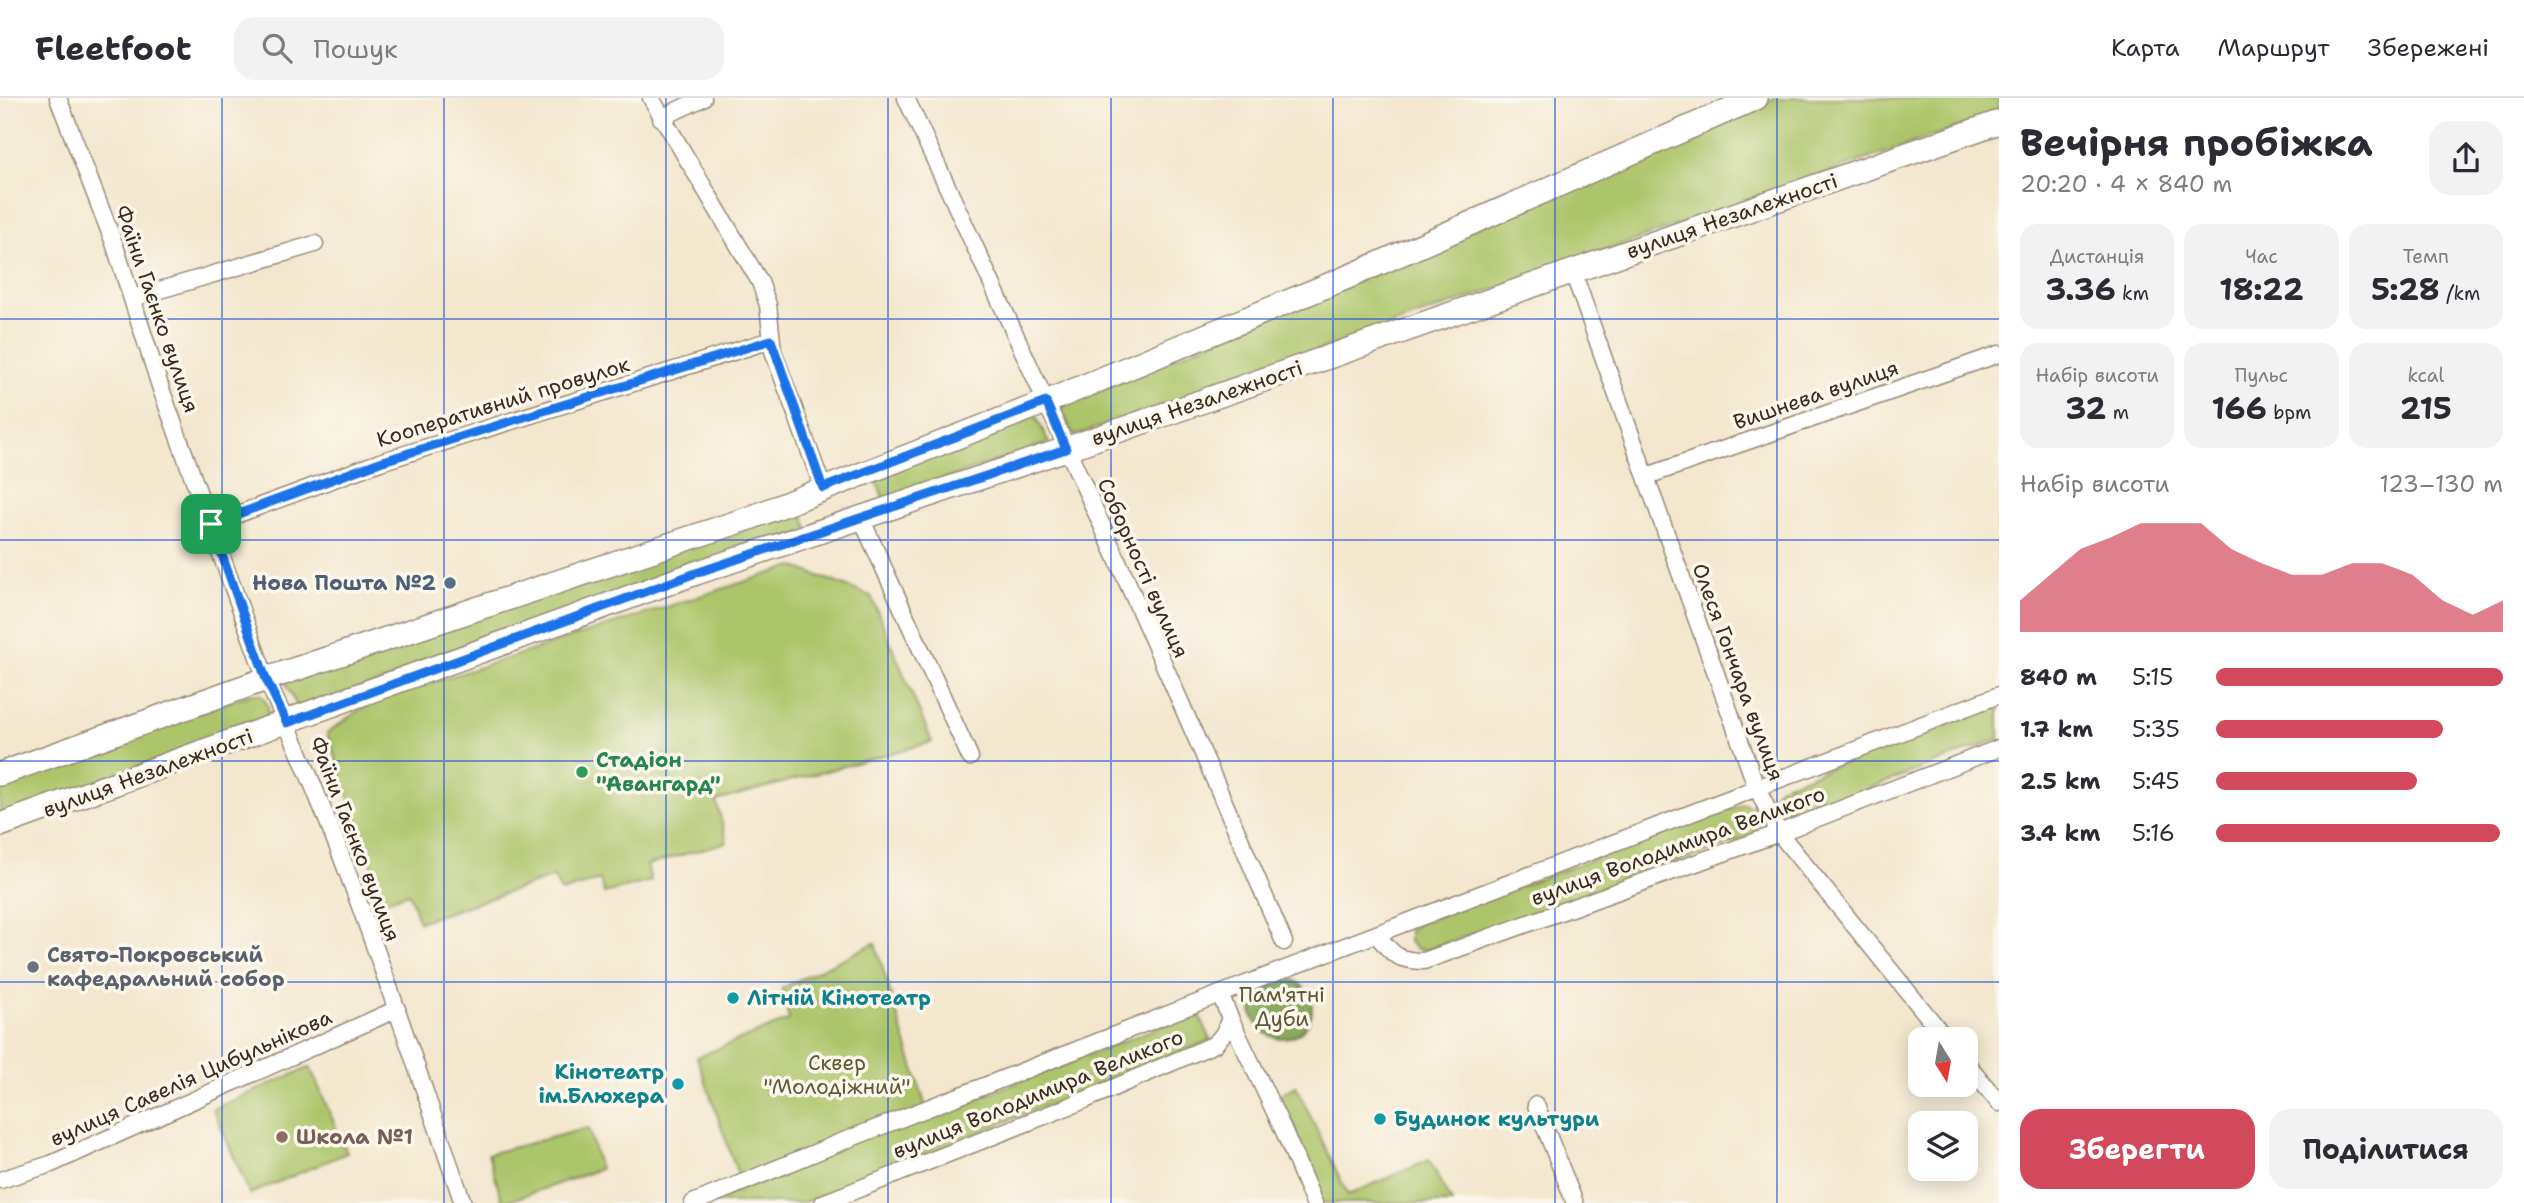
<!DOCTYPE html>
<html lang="uk">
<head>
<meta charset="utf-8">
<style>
	:root { --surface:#fff; --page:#f2f2f3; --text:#2b2b33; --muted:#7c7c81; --line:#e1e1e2; --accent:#d1495b }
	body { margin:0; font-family:"Shantell Sans",sans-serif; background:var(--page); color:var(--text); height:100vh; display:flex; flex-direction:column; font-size:26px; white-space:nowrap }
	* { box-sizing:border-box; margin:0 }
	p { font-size:23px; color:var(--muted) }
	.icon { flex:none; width:38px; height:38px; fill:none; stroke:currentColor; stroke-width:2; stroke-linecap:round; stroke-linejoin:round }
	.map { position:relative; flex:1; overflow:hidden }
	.details { display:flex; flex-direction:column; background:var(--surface); width:525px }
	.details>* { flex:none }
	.needle { width:46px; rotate:169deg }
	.tools { position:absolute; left:1908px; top:929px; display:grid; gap:14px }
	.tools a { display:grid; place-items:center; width:70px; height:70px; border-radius:14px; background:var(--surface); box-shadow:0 4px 18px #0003; font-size:35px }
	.pin { position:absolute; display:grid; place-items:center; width:60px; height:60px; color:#fff; margin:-30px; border-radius:14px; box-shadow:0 4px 10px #0006 }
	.round { display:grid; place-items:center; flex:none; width:74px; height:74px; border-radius:21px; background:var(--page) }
	.overview { display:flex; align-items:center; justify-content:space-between; height:119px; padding:0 21px }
	h1 { font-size:38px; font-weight:700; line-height:52px }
	.figures { display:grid; grid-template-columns:repeat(3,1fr); gap:10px; height:119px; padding:7px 21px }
	.figures div { display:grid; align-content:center; border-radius:18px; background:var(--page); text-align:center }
	.figures b { font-size:30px; font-weight:700 }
	.figures small { font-size:19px; font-weight:400 }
	.figures p { font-size:19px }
	.chart { height:196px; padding:14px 21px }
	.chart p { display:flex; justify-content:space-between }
	.chart svg { width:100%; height:126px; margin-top:7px; fill:var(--accent); opacity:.7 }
	.button { display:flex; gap:14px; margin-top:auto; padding:14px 21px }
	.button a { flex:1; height:80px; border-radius:21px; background:var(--accent); color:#fff; font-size:28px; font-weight:700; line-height:80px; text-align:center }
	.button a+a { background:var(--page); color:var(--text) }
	ul { padding:0 21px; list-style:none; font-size:23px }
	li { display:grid; grid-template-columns:112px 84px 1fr; align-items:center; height:52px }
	li i { height:18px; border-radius:9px; background:var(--accent) }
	header { display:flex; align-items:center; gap:42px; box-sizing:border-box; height:98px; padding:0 35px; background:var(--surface); border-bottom:2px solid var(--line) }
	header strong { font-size:33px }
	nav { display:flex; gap:38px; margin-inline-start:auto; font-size:24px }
	.search { width:490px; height:63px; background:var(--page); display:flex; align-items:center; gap:18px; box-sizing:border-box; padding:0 24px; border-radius:21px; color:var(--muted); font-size:26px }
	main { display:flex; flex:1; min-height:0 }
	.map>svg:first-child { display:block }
	.green { fill:#adc56a; stroke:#747844; stroke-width:2 }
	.forest { fill:#8aaa5e; stroke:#626a3e; stroke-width:2 }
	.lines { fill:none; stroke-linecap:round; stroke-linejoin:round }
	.street-casing { stroke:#978876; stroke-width:19 }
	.secondary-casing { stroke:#978876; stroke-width:26 }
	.street { stroke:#fff; stroke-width:16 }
	.secondary { stroke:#fff; stroke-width:23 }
	.route-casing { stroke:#fff; stroke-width:14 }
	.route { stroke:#1a73e8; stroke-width:9 }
	.grid { fill:none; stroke:#1d4ed8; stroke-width:2; stroke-opacity:0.55 }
	.service-dot { fill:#5c6f8a; stroke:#fbf7ec; stroke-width:2.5 }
	.leisure-dot { fill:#2e9e5b; stroke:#fbf7ec; stroke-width:2.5 }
	.worship-dot { fill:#6b7280; stroke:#fbf7ec; stroke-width:2.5 }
	.culture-dot { fill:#0f9aa8; stroke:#fbf7ec; stroke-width:2.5 }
	.education-dot { fill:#8d6e63; stroke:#fbf7ec; stroke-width:2.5 }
	.labels { text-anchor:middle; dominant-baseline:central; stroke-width:7; stroke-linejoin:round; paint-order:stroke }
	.street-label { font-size:21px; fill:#3b2a1e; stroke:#fbf7ec }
	.service-label { font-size:21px; font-weight:bold; fill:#4e5e75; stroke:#fbf7ec; text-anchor:end }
	.leisure-label { font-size:21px; font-weight:bold; fill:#27864d; stroke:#fbf7ec; text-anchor:start }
	.worship-label { font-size:21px; font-weight:bold; fill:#5b616d; stroke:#fbf7ec; text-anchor:start }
	.park-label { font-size:21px; fill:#5d5835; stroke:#fbf7ec }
	.culture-label { font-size:21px; font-weight:bold; fill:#0d838f; stroke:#fbf7ec; text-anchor:start }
	.education-label { font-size:21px; font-weight:bold; fill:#785e54; stroke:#fbf7ec; text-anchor:start }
</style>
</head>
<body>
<header>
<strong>Fleetfoot</strong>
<div class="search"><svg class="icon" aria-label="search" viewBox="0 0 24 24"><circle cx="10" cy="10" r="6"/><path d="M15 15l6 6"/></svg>Пошук</div>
<nav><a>Карта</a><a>Маршрут</a><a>Збережені</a></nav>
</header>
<main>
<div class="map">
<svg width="1999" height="1105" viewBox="0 0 1999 1105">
	<rect width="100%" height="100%" fill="#fbf7ec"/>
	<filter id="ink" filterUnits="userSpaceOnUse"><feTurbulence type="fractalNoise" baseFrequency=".0143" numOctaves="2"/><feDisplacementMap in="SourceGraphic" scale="14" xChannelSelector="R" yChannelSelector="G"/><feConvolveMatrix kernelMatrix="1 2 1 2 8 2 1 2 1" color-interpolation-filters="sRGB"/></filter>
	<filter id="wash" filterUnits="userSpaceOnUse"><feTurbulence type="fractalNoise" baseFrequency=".00686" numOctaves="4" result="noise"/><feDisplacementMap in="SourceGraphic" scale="28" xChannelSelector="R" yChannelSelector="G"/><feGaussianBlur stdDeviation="1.57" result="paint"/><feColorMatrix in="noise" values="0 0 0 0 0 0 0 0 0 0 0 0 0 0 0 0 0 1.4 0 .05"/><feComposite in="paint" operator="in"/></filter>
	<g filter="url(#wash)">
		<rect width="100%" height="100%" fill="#f3e7ce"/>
		<!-- green -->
		<g class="green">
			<path d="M1775,0H1999V15L1074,338L1060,309Z"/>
			<path d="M1036,318L1049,345L884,402L875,379Z"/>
			<path d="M800,408L809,433L299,613L285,584Z"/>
			<path d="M793,468L871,498L932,644L716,703L727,744L647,767L651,783L604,795L600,782L561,794L554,779L419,824L409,795L384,803L327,635L369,605Z"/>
			<path d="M251,596H260C268,605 271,611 266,623L0,719V683Z"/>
			<path d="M1999,606V641L1794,719L1781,716L1773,697L1779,689Z"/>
			<path d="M1744,706L1756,711C1762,722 1760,732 1749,739L1426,852L1416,851L1409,844V833L1416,826Z"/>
			<path d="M875,845L929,1019L1198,914L1211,942L802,1105H709L743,1091L697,959L789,922L782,890Z"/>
			<path d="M310,969L347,1055L250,1096L213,1011Z"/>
			<path d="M1296,988L1348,1097L1429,1062L1452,1105H1320L1273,1000Z"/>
			<path d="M588,1030L600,1071L503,1105L488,1056Z"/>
		</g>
		<!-- forest -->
		<circle class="forest" cx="1282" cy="910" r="30"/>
	</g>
	<g filter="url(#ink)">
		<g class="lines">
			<!-- street casing -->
			<g class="street-casing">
				<g id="street">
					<path d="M58,0L114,145L161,291L266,581C346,749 402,929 463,1105"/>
					<path d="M651,0L760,184L768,207L773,253L823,390"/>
					<path d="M906,0C1036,279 1164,560 1284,844"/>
					<path d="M661,20L703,0"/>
					<path d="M1573,174L1756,688L1779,735L1947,942"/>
					<path d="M133,200L315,146"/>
					<path d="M1647,378L1999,256"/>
					<path d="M861,420L970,659"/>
					<path d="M211,426L380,364L771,242"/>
					<path d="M1377,837C1393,857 1398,863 1424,863L1779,735L1999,650"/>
					<path d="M1230,920L1283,1031L1314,1105"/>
					<path d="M1965,963L1999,1005"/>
					<path d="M1536,1007L1575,1105"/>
					<path d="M0,1082L51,1066L397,911"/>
					<path d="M693,1105L841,1044L1220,896L1999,597"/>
					<path d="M823,1105L1085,1002L1215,946L1224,935L1230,920L1220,896"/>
				</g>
			</g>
			<!-- secondary casing -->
			<g class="secondary-casing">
				<g id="secondary">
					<path d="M0,676L266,581L750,420L1046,304L1355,176L1756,0"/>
					<path d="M0,727L696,475L1066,351L1999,24"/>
				</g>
			</g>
			<!-- street -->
			<use href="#street" class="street"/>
			<!-- secondary -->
			<use href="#secondary" class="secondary"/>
		</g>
	</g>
	<g class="lines" filter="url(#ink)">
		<!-- route casing -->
		<g class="route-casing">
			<path id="route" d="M771,242L823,390L1046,304L1066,351L696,475L287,625L266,581L211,426L380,364Z"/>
		</g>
		<!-- route -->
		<use href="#route" class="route"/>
	</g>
	<!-- grid -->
	<path class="grid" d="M222,0V1105M444,0V1105M666,0V1105M888,0V1105M1111,0V1105M1333,0V1105M1555,0V1105M1777,0V1105M0,221H1999M0,442H1999M0,663H1999M0,884H1999"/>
	<!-- markers -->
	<circle class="service-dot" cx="450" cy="485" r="7"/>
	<circle class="leisure-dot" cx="582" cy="674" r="7"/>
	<circle class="worship-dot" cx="33" cy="869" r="7"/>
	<g class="culture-dot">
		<circle cx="733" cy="900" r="7"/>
		<circle cx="678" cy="986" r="7"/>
		<circle cx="1380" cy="1021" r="7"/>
	</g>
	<circle class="education-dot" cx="282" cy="1039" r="7"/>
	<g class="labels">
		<!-- street labels -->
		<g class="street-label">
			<text transform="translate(1732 118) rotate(-19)">вулиця Незалежності</text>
			<text transform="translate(157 211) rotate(71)">Фаїни Гаєнко вулиця</text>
			<text transform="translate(1816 297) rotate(-19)">Вишнева вулиця</text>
			<text transform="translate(503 304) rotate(-17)">Кооперативний провулок</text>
			<text transform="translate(1197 305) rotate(-19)">вулиця Незалежності</text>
			<text transform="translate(1143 470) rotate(66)">Соборності вулиця</text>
			<text transform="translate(1738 574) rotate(70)">Олеся Гончара вулиця</text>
			<text transform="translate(148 675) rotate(-20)">вулиця Незалежності</text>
			<text transform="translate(355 741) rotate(69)">Фаїни Гаєнко вулиця</text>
			<text transform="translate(1678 748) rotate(-20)">вулиця Володимира Великого</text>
			<text transform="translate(191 980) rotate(-24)">вулиця Савелія Цибульнікова</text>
			<text transform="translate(1038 996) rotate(-22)">вулиця Володимира Великого</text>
		</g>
		<!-- service labels -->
		<g class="service-label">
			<text x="436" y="485">Нова Пошта №2</text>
		</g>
		<!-- leisure labels -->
		<g class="leisure-label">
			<text x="596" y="662">Стадіон<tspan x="596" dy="24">"Авангард"</tspan></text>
		</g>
		<!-- worship labels -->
		<g class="worship-label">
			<text x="47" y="857">Свято-Покровський<tspan x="47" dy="24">кафедральний собор</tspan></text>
		</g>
		<!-- park labels -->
		<g class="park-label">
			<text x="1282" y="897">Пам'ятні<tspan x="1282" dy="24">Дуби</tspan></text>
			<text x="837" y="965">Сквер<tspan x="837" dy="24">"Молодіжний"</tspan></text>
		</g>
		<!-- culture labels -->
		<g class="culture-label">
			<text x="747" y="900">Літній Кінотеатр</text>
			<text x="664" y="974" text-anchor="end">Кінотеатр<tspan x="664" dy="24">ім.Блюхера</tspan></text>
			<text x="1394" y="1021">Будинок культури</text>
		</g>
		<!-- education labels -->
		<g class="education-label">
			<text x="296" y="1039">Школа №1</text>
		</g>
	</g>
</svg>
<div class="tools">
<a><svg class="needle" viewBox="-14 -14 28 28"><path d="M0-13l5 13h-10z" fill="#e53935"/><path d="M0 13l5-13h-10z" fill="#7c7c81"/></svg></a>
<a><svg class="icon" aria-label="layers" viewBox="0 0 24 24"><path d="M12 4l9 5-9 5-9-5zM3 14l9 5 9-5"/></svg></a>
</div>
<div class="pin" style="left:211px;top:426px;background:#1e9e55"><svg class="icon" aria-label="arrive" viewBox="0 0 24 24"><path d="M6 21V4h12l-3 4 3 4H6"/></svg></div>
</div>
<section class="details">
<div class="overview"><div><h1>Вечірня пробіжка</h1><p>20:20 · 4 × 840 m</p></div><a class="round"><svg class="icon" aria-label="share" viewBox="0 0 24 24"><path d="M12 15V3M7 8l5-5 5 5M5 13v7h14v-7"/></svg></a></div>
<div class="figures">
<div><p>Дистанція</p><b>3.36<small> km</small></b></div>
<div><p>Час</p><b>18:22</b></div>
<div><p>Темп</p><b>5:28<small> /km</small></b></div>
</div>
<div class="figures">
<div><p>Набір висоти</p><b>32<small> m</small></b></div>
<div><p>Пульс</p><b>166<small> bpm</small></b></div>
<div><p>kcal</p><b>215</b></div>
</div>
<div class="chart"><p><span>Набір висоти</span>123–130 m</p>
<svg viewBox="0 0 160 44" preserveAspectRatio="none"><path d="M0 44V33L10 24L20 15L30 11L40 6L50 6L60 6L70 15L80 20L90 24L100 24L110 20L120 20L130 24L140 33L150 38L160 33V44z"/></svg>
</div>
<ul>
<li><b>840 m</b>5:15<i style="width:100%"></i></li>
<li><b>1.7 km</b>5:35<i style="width:79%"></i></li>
<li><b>2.5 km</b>5:45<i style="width:70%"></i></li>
<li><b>3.4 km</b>5:16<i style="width:99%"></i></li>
</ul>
<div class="button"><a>Зберегти</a><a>Поділитися</a></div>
</section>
</main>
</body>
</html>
